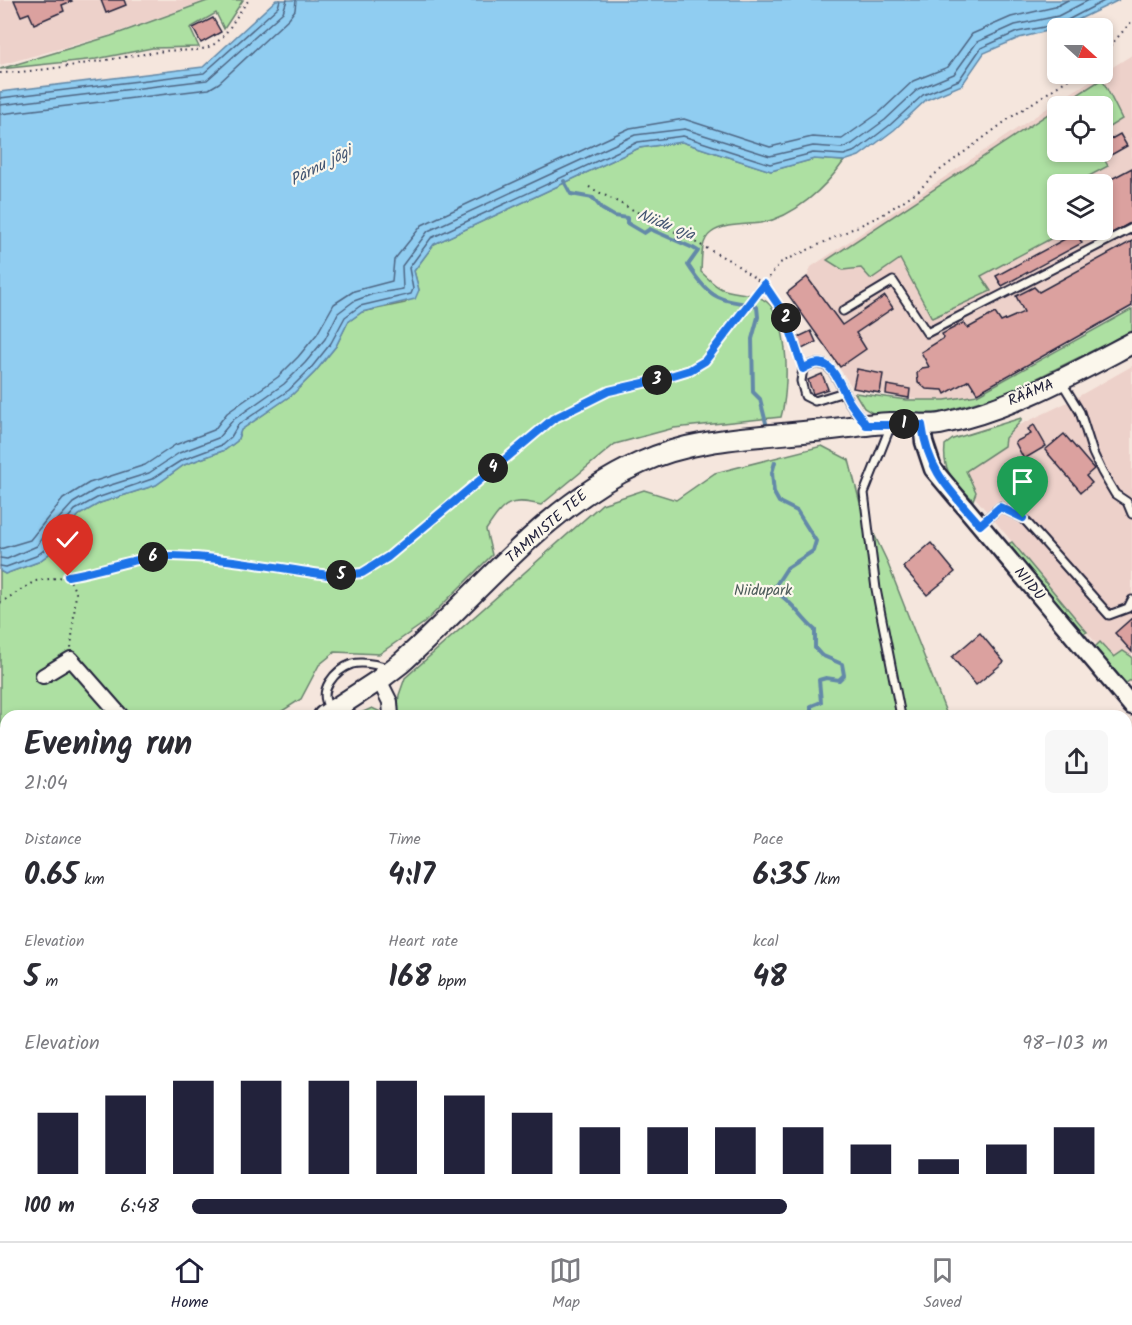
<!DOCTYPE html>
<html lang="en">
<head>
<meta charset="utf-8">
<style>
	:root { --surface:#fff; --page:#f7f7f7; --text:#2b2b33; --muted:#7c7c81; --line:#e1e1e2; --accent:#22223b }
	body { margin:0; font-family:Kalam,sans-serif; background:var(--page); color:var(--text); height:100vh; display:flex; flex-direction:column; font-size:22px; white-space:nowrap }
	* { box-sizing:border-box; margin:0 }
	p { font-size:20px; color:var(--muted) }
	.icon { flex:none; width:33px; height:33px; fill:none; stroke:currentColor; stroke-width:2; stroke-linecap:round; stroke-linejoin:round }
	.map { position:relative; flex:1; overflow:hidden }
	.drawer { position:absolute; left:0px; top:710px; width:1132px; height:532px; display:flex; flex-direction:column; background:var(--surface); border-radius:18px 18px 0 0; box-shadow:0 3px 9px #0003 }
	.drawer>* { flex:none }
	.needle { width:39px; rotate:111deg }
	.fabs { position:absolute; left:1047px; top:18px; display:grid; gap:12px }
	.fabs a { display:grid; place-items:center; width:66px; height:66px; border-radius:9px; background:var(--surface); box-shadow:0 3px 9px #0003; font-size:30px }
	.pin { position:absolute; display:grid; place-items:center; width:51px; height:51px; color:#fff; margin:-62px -26px; border-radius:50% 50% 50% 0; rotate:-45deg; box-shadow:0 0 6px #0007 }
	.pin .icon { rotate:45deg }
	.km { position:absolute; width:30px; height:30px; margin:-15px; border-radius:50%; background:#222; color:#fff; font-size:16px; line-height:30px; text-align:center }
	.round { display:grid; place-items:center; flex:none; width:63px; height:63px; border-radius:9px; background:var(--page) }
	.head { display:flex; align-items:center; justify-content:space-between; height:102px; padding:0 24px }
	h1 { font-size:33px; font-weight:700; line-height:45px }
	.metrics { display:grid; grid-template-columns:repeat(3,1fr); gap:9px; height:102px; padding:6px 24px }
	.metrics div { display:grid; align-content:center }
	.metrics b { font-size:30px; font-weight:700 }
	.metrics small { font-size:16px; font-weight:400 }
	.metrics p { font-size:16px }
	.chart { height:168px; padding:12px 24px }
	.chart p { display:flex; justify-content:space-between }
	.chart svg { width:100%; height:108px; margin-top:6px; stroke:var(--accent); stroke-width:6 }
	ul { padding:0 24px; list-style:none; font-size:20px }
	li { display:grid; grid-template-columns:96px 72px 1fr; align-items:center; height:45px }
	li i { height:15px; border-radius:8px; background:var(--accent) }
	.dock { display:flex; justify-content:space-around; align-items:center; height:84px; border-top:2px solid var(--line); background:var(--surface); font-size:16px; color:var(--muted) }
	.dock a { display:grid; justify-items:center; gap:3px }
	.dock .on { color:var(--accent) }
	.map>svg:first-child { display:block }
	.built { fill:#edd1ca; fill-rule:evenodd }
	.green { fill:#ade0a2; stroke:#68816e; stroke-width:1.5 }
	.water { fill:#90cdf1; stroke:#6489a8; stroke-width:1.5 }
	.lines { fill:none; stroke-linecap:round; stroke-linejoin:round }
	.shore { stroke:#4e6684; stroke-width:1.5 }
	.stream { stroke:#6489a8; stroke-width:4 }
	.building { fill:#dba19f; stroke:#22223b; stroke-width:1.5 }
	.service-casing { stroke:#22223b; stroke-width:11 }
	.minor-casing { stroke:#22223b; stroke-width:18 }
	.tertiary-casing { stroke:#22223b; stroke-width:21 }
	.secondary-casing { stroke:#22223b; stroke-width:24 }
	.path { stroke:#22223b; stroke-width:2; stroke-dasharray:1.5 4.5; stroke-linecap:butt }
	.service { stroke:#fbf7ec; stroke-width:7 }
	.minor { stroke:#fbf7ec; stroke-width:14 }
	.tertiary { stroke:#fbf7ec; stroke-width:16 }
	.secondary { stroke:#fbf7ec; stroke-width:20 }
	.route-casing { stroke:#fff; stroke-width:12 }
	.route { stroke:#1a73e8; stroke-width:8 }
	.labels { text-anchor:middle; dominant-baseline:central; stroke-width:4.5; stroke-linejoin:round; paint-order:stroke }
	.street-label { font-size:15px; fill:#22223b; stroke:#fbf7ec }
	.park-label { font-size:15px; fill:#4c5b5a; stroke:#fbf7ec }
	.water-label { font-size:16px; font-style:italic; fill:#435572; stroke:#fbf7ec }
</style>
</head>
<body>
<div class="map">
<svg width="1132" height="1241" viewBox="0 0 1132 1241">
	<rect width="100%" height="100%" fill="#f5e6dd"/>
	<filter id="ink" filterUnits="userSpaceOnUse"><feTurbulence type="fractalNoise" baseFrequency=".0167" numOctaves="2"/><feDisplacementMap in="SourceGraphic" scale="12" xChannelSelector="R" yChannelSelector="G"/><feConvolveMatrix kernelMatrix="1 2 1 2 8 2 1 2 1" color-interpolation-filters="sRGB"/></filter>
	<g filter="url(#ink)">
		<!-- built -->
		<g class="built">
			<path d="M0,0H207L107,36L0,65Z"/>
			<path d="M1132,55V306L977,393L945,404L853,388L787,293L807,277L811,267L1058,101ZM1058,106H1102V152H1058ZM1058,184H1102V230H1058Z"/>
			<path d="M1132,366V681L1129,683L949,466L997,436L1070,401Z"/>
			<path d="M188,1236H483L481,1241H187Z"/>
		</g>
		<!-- green -->
		<g class="green">
			<path d="M210,0H243L224,29L216,13L190,28L199,47L152,48L96,59L0,69L111,36Z"/>
			<path d="M1102,79L1122,119L1103,131L1102,106H1060Z"/>
			<path d="M1057,108L1058,152H1100L1108,166L1074,184H1058V230H1067L981,276L991,291L932,318L900,259L871,279L861,268L843,270L827,260Z"/>
			<path d="M682,142L771,171L814,159L844,161C825,188 794,217 761,223C746,225 724,223 711,233C700,241 702,260 701,272C707,277 714,286 722,289C735,294 756,293 767,302C790,321 789,390 781,417L674,428L615,444L541,505C509,497 504,503 486,530L492,555L424,623L379,654L335,652L319,665L301,699L276,715L6,716V919L0,924V571L5,574L38,562L49,554L53,544L79,515L100,503L156,485L184,465L225,450L237,441L241,430L293,394L315,372L336,346L348,322L362,312L405,303L419,290L414,271L434,244L639,148Z"/>
			<path d="M1132,309V331L1007,393L940,413L874,414L864,408L855,393L907,400H945L977,395Z"/>
			<path d="M1021,418V421L1005,438L1004,446L966,471L976,492L973,500C954,480 942,474 945,445L953,439Z"/>
			<path d="M822,446L849,460L861,507L886,559L947,715L354,716L372,708L385,714H397L399,695L405,678L602,504L644,490L676,500L715,473Z"/>
			<path d="M1012,542L1087,632L1082,634L1008,544Z"/>
			<path d="M1100,642L1114,657L1123,651L1132,657V679L1126,683L1094,648Z"/>
			<path d="M6,955V1236H188L187,1241H0V960Z"/>
			<path d="M1126,1042L1132,1049V1083L1127,1076Z"/>
			<path d="M1127,1126L1132,1131V1210L1127,1200Z"/>
			<path d="M1127,1206L1132,1215V1241H996L995,1236H1126Z"/>
			<path d="M215,1236H261L260,1241H214Z"/>
			<path d="M483,1236H840L835,1241H481Z"/>
		</g>
		<!-- water -->
		<path class="water" d="M276,0H1119L1063,27L1019,38L984,53L962,85L926,100L894,130L859,156L844,161L814,159L771,171L682,142L639,148L434,244L414,271L419,290L415,299L362,312L348,322L336,346L315,372L293,394L241,430L237,441L225,450L184,465L156,485L100,503L79,515L53,544L49,554L38,562L5,574L0,571V92L203,67Z"/>
		<g class="lines">
			<!-- shore -->
			<g class="shore">
				<path d="M0,98L204,73L278,7L280,0"/>
				<path d="M0,105L207,80L283,12L287,0"/>
				<path d="M0,114L209,89L219,83L289,18L295,10L296,0"/>
				<path d="M0,549L30,540L63,499L89,483L145,465L175,445L214,430L227,413L278,377L298,357L317,334L334,304L354,291L392,281L394,260L422,225L630,128L684,119L770,147L812,137L842,139L879,113L913,81L948,67L972,34L1011,17L1055,7L1068,0"/>
				<path d="M0,558L7,559L37,546L43,536L73,503L95,490L149,473L179,453L218,438L233,420L284,384L305,363L325,339L338,313L354,301L373,294L403,289L402,266L428,231L635,135L685,129L770,156L813,146L842,148L852,144L885,120L918,89L954,74L977,42L1015,25L1058,16L1089,0"/>
				<path d="M0,566L6,567L36,556L44,550L49,540L75,510L97,498L152,479L182,460L222,445L231,437L238,425L289,390L311,368L331,343L345,317L360,306L411,294L413,289L409,268L431,238L638,142L683,136L770,164L813,153L844,155L856,151L890,125L923,95L959,80L981,48L1017,32L1060,24L1106,0"/>
			</g>
			<!-- stream -->
			<g class="stream">
				<path d="M564,181L571,194L593,198L602,209L614,216L627,218V223L644,233L650,229L693,248L698,251L688,265C695,276 706,292 718,297C730,303 745,302 757,307L758,317L752,339L753,392L760,399L766,423"/>
				<path d="M775,462L772,473L774,493L779,502L797,511L816,541L813,551L787,568L774,588L776,592C793,602 800,617 815,630V648L821,655L842,664L844,675L839,680L826,678L819,680L821,702L811,706V716"/>
				<path d="M1098,1236L1101,1241"/>
				<path d="M478,1241L480,1236"/>
			</g>
		</g>
		<!-- building -->
		<g class="building">
			<path d="M14,0H71L72,1L62,5L64,11L34,24L29,13L21,16Z"/>
			<path d="M101,0H124L126,5L106,13Z"/>
			<path d="M213,18L221,32L201,43L193,28Z"/>
			<path d="M1120,134L1127,146L1111,155L1104,143Z"/>
			<path d="M1132,168V222L1102,239L1097,230H1102V184Z"/>
			<path d="M1076,233L1082,243L1002,286L996,276Z"/>
			<path d="M1132,241V306L977,393L969,380L945,394L943,390L926,389L918,382L917,373L922,368L929,367L921,352L944,338L942,334L963,323L968,328L995,313L1001,322L1024,312L1016,296L1034,287L1039,292Z"/>
			<path d="M807,277L842,325L885,296L893,308L856,333L866,349L840,367L787,293Z"/>
			<path d="M811,331L816,342L802,349L796,338Z"/>
			<path d="M857,369L883,374L880,393L853,388Z"/>
			<path d="M822,374L828,389L813,394L808,380Z"/>
			<path d="M887,385L910,389L909,398L886,394Z"/>
			<path d="M1034,425L1046,446L1024,459L1015,442L1031,434L1028,429Z"/>
			<path d="M1064,434L1094,469L1086,476L1092,483L1081,492L1045,450Z"/>
			<path d="M931,543L955,572L927,595L903,567Z"/>
			<path d="M1132,618V652L1115,633Z"/>
			<path d="M980,633L1004,662L976,685L952,657Z"/>
			<path d="M1132,874V899L1126,893V878Z"/>
			<path d="M1126,1082L1132,1089L1130,1128L1126,1124Z"/>
			<path d="M281,1236H304L303,1241H280Z"/>
			<path d="M349,1236H392L391,1241H348Z"/>
			<path d="M420,1236H453L451,1241H426Z"/>
			<path d="M942,1236H980L974,1241H936Z"/>
		</g>
		<g class="lines">
			<!-- service casing -->
			<g class="service-casing">
				<g id="service">
					<path d="M843,311L893,281L927,333L1132,228"/>
					<path d="M1061,381L1080,412L1093,453L1102,472L1115,494L1127,502L1132,514"/>
					<path d="M844,392L815,401L805,396L801,381L803,369C831,351 838,382 848,400C853,408 859,415 865,423"/>
					<path d="M891,425L864,493L876,589L901,716"/>
					<path d="M981,524L1000,507L1023,518L1109,615L1128,608L1132,600"/>
					<path d="M330,708C316,692 335,670 352,664C364,661 379,665 390,669"/>
					<path d="M1126,791L1132,797"/>
					<path d="M1126,947L1132,953"/>
					<path d="M1126,1038L1132,1044"/>
				</g>
			</g>
			<!-- minor casing -->
			<g class="minor-casing">
				<g id="minor">
					<path d="M43,676L71,659L121,716"/>
					<path d="M379,680L390,702L391,716"/>
					<path d="M206,1241L207,1236"/>
					<path d="M400,1241L401,1236"/>
					<path d="M926,1241L931,1236"/>
				</g>
			</g>
			<!-- tertiary casing -->
			<g class="tertiary-casing">
				<g id="tertiary">
					<path d="M922,425L924,442L933,469L1132,706"/>
					<path d="M1126,996L1132,991"/>
					<path d="M877,1241L882,1236"/>
				</g>
			</g>
			<!-- secondary casing -->
			<g class="secondary-casing">
				<g id="secondary">
					<path d="M324,716L379,680L401,663C478,595 544,506 640,463C693,438 756,437 814,431C839,429 865,424 890,423C907,422 924,427 940,424C1009,410 1071,375 1132,343"/>
					<path d="M0,944L6,939"/>
				</g>
			</g>
			<!-- path -->
			<g class="path">
				<path d="M1102,55L1132,21"/>
				<path d="M0,73C56,71 110,58 165,51C180,49 196,53 211,46C228,37 236,14 249,0"/>
				<path d="M589,187L731,261L763,284L785,315L800,361"/>
				<path d="M68,576L76,593L71,648"/>
				<path d="M0,603L35,581L98,572L138,558L172,556L335,576L362,573L388,557L553,419L609,391L657,380L690,370L705,361L780,263L882,215L918,191L935,174L1010,118L1076,74"/>
				<path d="M1126,816L1132,823"/>
				<path d="M1126,845L1132,840"/>
				<path d="M1126,908L1132,914"/>
				<path d="M1126,1029L1132,1024"/>
				<path d="M1126,1079L1132,1086"/>
				<path d="M652,1236L673,1241"/>
				<path d="M264,1241V1236"/>
				<path d="M848,1241L855,1236"/>
				<path d="M906,1241L911,1236"/>
			</g>
			<!-- service -->
			<use href="#service" class="service"/>
			<!-- minor -->
			<use href="#minor" class="minor"/>
			<!-- tertiary -->
			<use href="#tertiary" class="tertiary"/>
			<!-- secondary -->
			<use href="#secondary" class="secondary"/>
		</g>
	</g>
	<g class="lines" filter="url(#ink)">
		<!-- route casing -->
		<g class="route-casing">
			<path id="route" d="M68,576C103,571 136,556 171,556C226,557 282,569 336,576L362,573L388,557L553,419L609,391L657,380L690,370L705,361L764,284L785,315L803,369C832,350 838,383 849,401C854,409 861,417 866,425H922C928,472 951,491 980,525L1000,507L1023,518"/>
		</g>
		<!-- route -->
		<use href="#route" class="route"/>
	</g>
	<g class="labels">
		<!-- street labels -->
		<g class="street-label">
			<text transform="translate(1031 393) rotate(-22)">RÄÄMA</text>
			<text transform="translate(547 527) rotate(-41)">TAMMISTE TEE</text>
			<text transform="translate(1029 584) rotate(50)">NIIDU</text>
		</g>
		<!-- park labels -->
		<g class="park-label">
			<text x="763" y="591">Niidupark</text>
		</g>
		<!-- water labels -->
		<g class="water-label">
			<text transform="translate(321 166) rotate(-28)">Pärnu jõgi</text>
			<text transform="translate(666 225) rotate(21)">Niidu oja</text>
		</g>
	</g>
</svg>
<div class="fabs">
<a><svg class="needle" viewBox="-14 -14 28 28"><path d="M0-13l5 13h-10z" fill="#e53935"/><path d="M0 13l5-13h-10z" fill="#7c7c81"/></svg></a>
<a><svg class="icon" aria-label="locate" viewBox="0 0 24 24"><circle cx="12" cy="12" r="6"/><path d="M12 2v4M12 18v4M2 12h4M18 12h4"/></svg></a>
<a><svg class="icon" aria-label="layers" viewBox="0 0 24 24"><path d="M12 4l9 5-9 5-9-5zM3 14l9 5 9-5"/></svg></a>
</div>
<div class="pin" style="left:1023px;top:518px;background:#1e9e55"><svg class="icon" aria-label="arrive" viewBox="0 0 24 24"><path d="M6 21V4h12l-3 4 3 4H6"/></svg></div>
<div class="pin" style="left:68px;top:576px;background:#d93025"><svg class="icon" aria-label="check" viewBox="0 0 24 24"><path d="M5 12l5 5 9-10"/></svg></div>
<b class="km" style="left:904px;top:424px">1</b>
<b class="km" style="left:786px;top:318px">2</b>
<b class="km" style="left:657px;top:380px">3</b>
<b class="km" style="left:493px;top:468px">4</b>
<b class="km" style="left:341px;top:575px">5</b>
<b class="km" style="left:153px;top:557px">6</b>
<section class="drawer">
<div class="head"><div><h1>Evening run</h1><p>21:04</p></div><a class="round"><svg class="icon" aria-label="share" viewBox="0 0 24 24"><path d="M12 15V3M7 8l5-5 5 5M5 13v7h14v-7"/></svg></a></div>
<div class="metrics">
<div><p>Distance</p><b>0.65<small> km</small></b></div>
<div><p>Time</p><b>4:17</b></div>
<div><p>Pace</p><b>6:35<small> /km</small></b></div>
</div>
<div class="metrics">
<div><p>Elevation</p><b>5<small> m</small></b></div>
<div><p>Heart rate</p><b>168<small> bpm</small></b></div>
<div><p>kcal</p><b>48</b></div>
</div>
<div class="chart"><p><span>Elevation</span>98–103 m</p>
<svg viewBox="0 0 160 44" preserveAspectRatio="none"><path d="M5 44V19M15 44V12M25 44V6M35 44V6M45 44V6M55 44V6M65 44V12M75 44V19M85 44V25M95 44V25M105 44V25M115 44V25M125 44V32M135 44V38M145 44V32M155 44V25"/></svg>
</div>
<ul>
<li><b>100 m</b>6:48<i style="width:65%"></i></li>
</ul>
</section>
</div>
<nav class="dock">
<a class="on"><svg class="icon" aria-label="home" viewBox="0 0 24 24"><path d="M3 11l9-7 9 7M6 9v11h12V9"/></svg>Home</a>
<a><svg class="icon" aria-label="map" viewBox="0 0 24 24"><path d="M3 6l6-2 6 2 6-2v14l-6 2-6-2-6 2zM9 4v14M15 6v14"/></svg>Map</a>
<a><svg class="icon" aria-label="saved" viewBox="0 0 24 24"><path d="M7 4h10v16l-5-4-5 4z"/></svg>Saved</a>
</nav>
</body>
</html>
